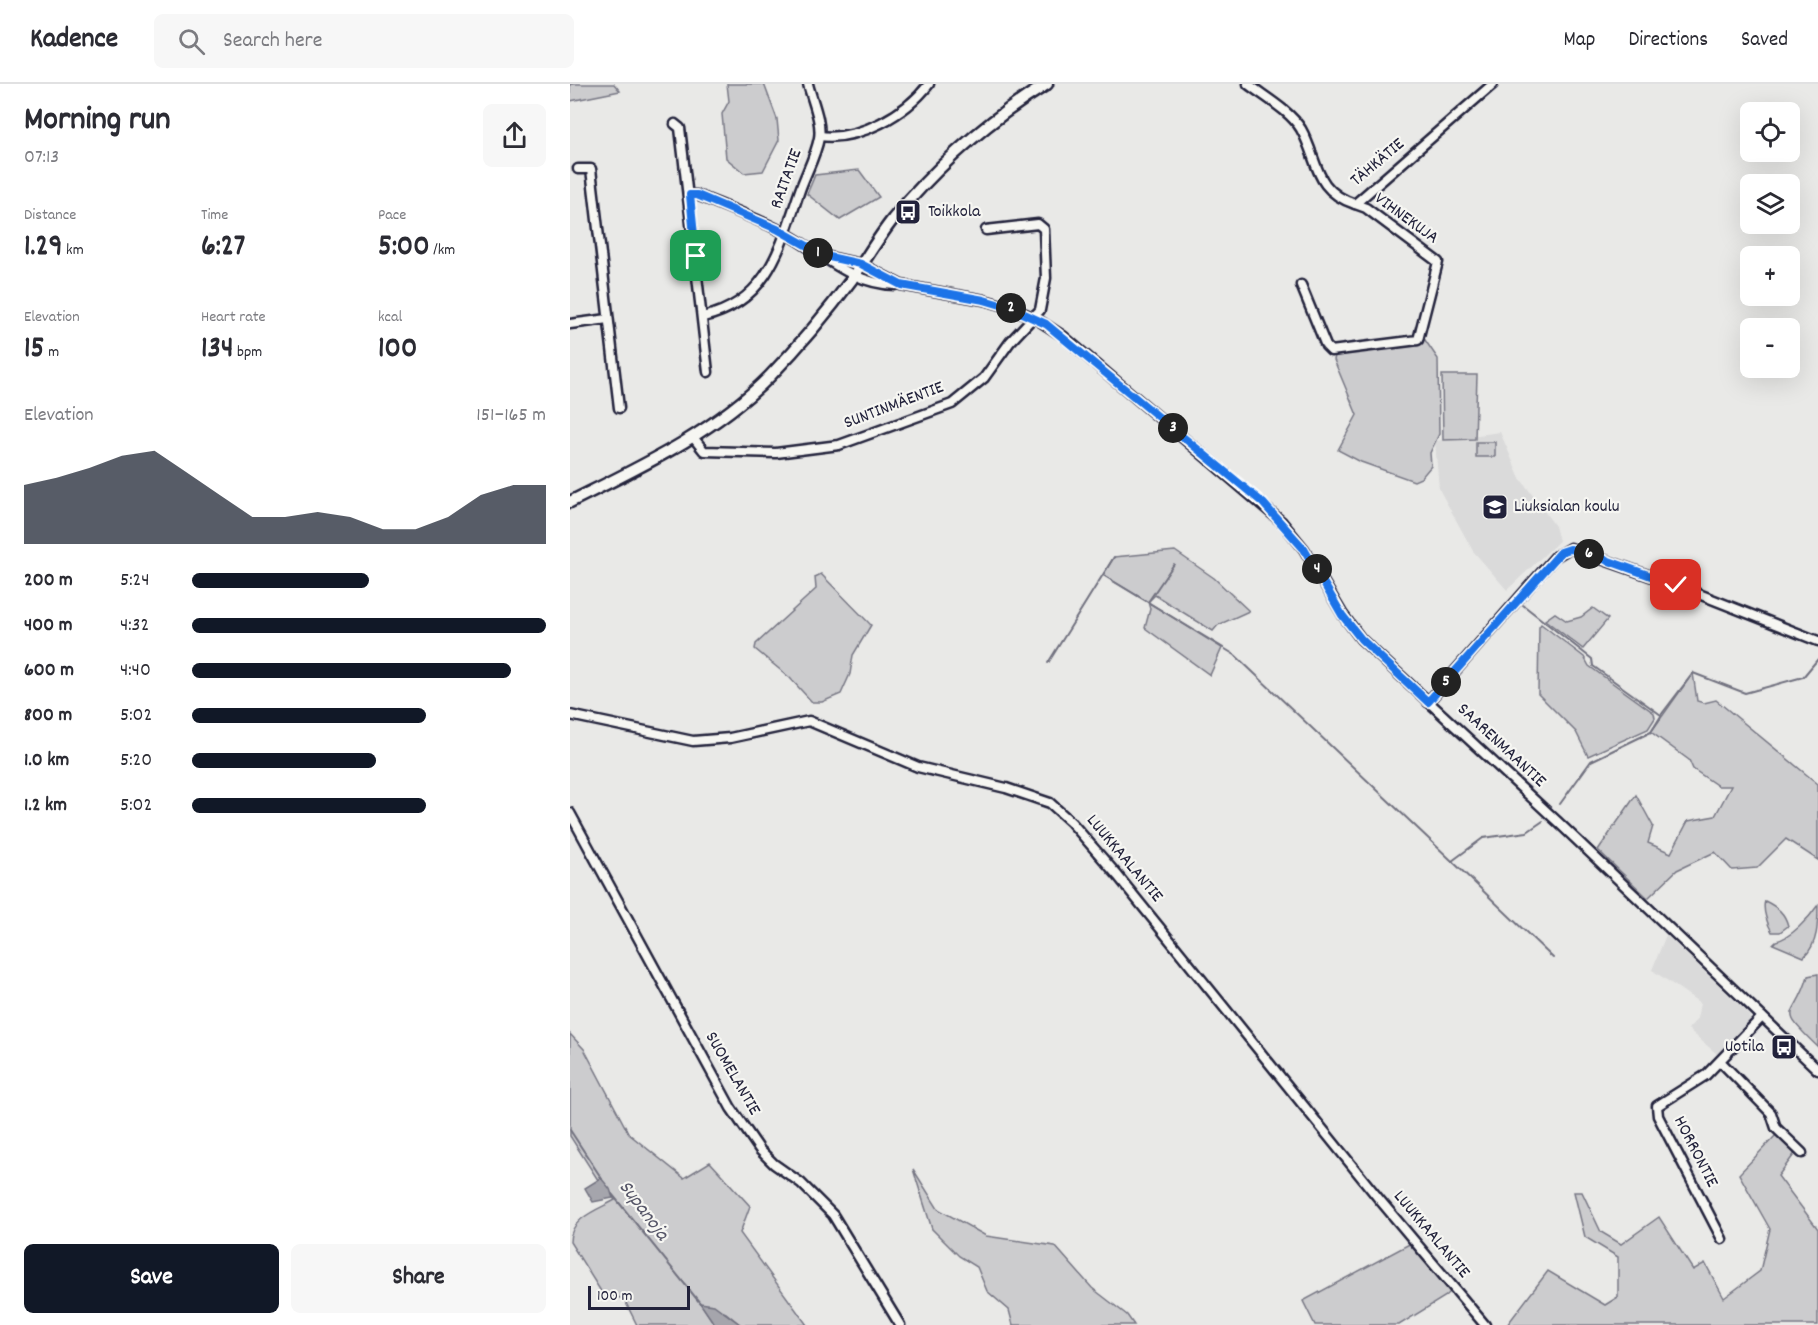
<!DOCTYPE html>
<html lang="en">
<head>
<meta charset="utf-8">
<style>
	:root { --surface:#fff; --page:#f7f7f7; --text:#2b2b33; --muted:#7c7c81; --line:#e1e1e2; --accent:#111827 }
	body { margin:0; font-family:Dekko,sans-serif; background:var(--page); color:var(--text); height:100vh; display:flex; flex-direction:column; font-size:22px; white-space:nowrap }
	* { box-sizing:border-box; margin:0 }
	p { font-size:20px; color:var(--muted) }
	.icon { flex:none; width:33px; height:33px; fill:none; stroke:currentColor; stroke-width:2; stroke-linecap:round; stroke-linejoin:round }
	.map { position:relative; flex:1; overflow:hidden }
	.side { display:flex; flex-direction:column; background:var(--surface); width:570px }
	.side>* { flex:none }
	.tools { position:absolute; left:1170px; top:18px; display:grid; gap:12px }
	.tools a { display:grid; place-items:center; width:60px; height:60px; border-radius:9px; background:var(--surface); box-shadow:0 6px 24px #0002; font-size:30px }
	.scale { position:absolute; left:18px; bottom:15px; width:102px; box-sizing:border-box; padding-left:6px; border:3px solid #22223b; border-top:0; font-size:16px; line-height:21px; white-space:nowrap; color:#22223b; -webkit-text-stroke:4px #f6f6f2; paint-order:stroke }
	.pin { position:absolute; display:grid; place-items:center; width:51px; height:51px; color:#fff; margin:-26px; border-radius:12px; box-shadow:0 3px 9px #0006 }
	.km { position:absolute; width:30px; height:30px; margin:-15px; border-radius:50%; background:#222; color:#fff; font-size:16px; line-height:30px; text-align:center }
	.round { display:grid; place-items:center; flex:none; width:63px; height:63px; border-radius:9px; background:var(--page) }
	.head { display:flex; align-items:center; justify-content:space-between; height:102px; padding:0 24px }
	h1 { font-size:33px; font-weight:700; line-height:45px }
	.figures { display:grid; grid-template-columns:repeat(3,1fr); gap:9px; height:102px; padding:6px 24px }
	.figures div { display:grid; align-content:center }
	.figures b { font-size:30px; font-weight:700 }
	.figures small { font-size:16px; font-weight:400 }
	.figures p { font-size:16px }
	.chart { height:168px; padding:12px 24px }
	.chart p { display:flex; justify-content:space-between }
	.chart svg { width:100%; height:108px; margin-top:6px; fill:var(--accent); opacity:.7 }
	.primary-button { display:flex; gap:12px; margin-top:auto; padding:12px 24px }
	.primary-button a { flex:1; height:69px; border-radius:9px; background:var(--accent); color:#fff; font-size:24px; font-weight:700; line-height:69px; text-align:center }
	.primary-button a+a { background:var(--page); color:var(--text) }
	ul { padding:0 24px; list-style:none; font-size:20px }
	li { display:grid; grid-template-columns:96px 72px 1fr; align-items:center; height:45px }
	li i { height:15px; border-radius:8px; background:var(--accent) }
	header { display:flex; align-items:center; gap:36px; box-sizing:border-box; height:84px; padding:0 30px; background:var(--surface); border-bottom:2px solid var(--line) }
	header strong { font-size:28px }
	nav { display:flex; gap:33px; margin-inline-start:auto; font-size:21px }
	.search { width:420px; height:54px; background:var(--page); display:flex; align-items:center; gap:15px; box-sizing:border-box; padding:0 21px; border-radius:9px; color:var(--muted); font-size:22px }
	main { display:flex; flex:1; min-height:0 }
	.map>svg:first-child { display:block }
	.built { fill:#dadada }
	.green { fill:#ccccce; stroke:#777784; stroke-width:1.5 }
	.water { fill:#a5a5ac; stroke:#71717f; stroke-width:1.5 }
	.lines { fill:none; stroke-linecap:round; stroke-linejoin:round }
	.stream { stroke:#71717f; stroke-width:2 }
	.minor-casing { stroke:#22223b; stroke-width:13 }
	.major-casing { stroke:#22223b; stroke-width:15 }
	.minor { stroke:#f6f6f2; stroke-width:8 }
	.major { stroke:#f6f6f2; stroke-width:10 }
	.route-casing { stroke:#fff; stroke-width:12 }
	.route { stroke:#1a73e8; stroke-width:8 }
	.labels { text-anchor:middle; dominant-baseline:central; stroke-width:4.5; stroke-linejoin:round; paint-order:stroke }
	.street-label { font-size:18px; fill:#22223b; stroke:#f6f6f2 }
	.poi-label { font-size:18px; fill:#22223b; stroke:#f6f6f2; text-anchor:start }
	.water-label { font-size:20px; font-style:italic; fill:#565668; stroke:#f6f6f2 }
</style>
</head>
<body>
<header>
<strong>Kadence</strong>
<div class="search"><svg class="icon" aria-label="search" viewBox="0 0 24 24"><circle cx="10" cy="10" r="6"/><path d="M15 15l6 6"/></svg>Search here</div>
<nav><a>Map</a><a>Directions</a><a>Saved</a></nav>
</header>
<main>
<section class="side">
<div class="head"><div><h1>Morning run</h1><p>07:13</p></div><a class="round"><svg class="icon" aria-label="share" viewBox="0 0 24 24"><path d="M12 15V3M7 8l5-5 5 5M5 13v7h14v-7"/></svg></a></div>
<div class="figures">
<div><p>Distance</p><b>1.29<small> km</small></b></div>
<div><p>Time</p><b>6:27</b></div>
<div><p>Pace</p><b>5:00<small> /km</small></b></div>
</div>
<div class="figures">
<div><p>Elevation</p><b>15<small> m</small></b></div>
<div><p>Heart rate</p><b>134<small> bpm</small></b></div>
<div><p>kcal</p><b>100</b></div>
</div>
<div class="chart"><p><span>Elevation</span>151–165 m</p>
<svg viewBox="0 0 160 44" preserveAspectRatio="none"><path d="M0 44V20L10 17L20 13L30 8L40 6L50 15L60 24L70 33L80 33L90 31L100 33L110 38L120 38L130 33L140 24L150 20L160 20V44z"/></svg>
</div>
<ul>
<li><b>200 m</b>5:24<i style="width:50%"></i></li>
<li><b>400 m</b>4:32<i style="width:100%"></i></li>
<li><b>600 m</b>4:40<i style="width:90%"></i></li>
<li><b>800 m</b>5:02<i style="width:66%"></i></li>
<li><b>1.0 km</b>5:20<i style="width:52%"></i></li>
<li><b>1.2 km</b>5:02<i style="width:66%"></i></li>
</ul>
<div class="primary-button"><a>Save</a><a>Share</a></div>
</section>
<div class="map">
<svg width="1248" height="1241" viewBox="0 0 1248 1241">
	<rect width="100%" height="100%" fill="#e9e9e7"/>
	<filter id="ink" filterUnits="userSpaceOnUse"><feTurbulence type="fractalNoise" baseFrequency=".0167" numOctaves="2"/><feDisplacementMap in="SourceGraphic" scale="12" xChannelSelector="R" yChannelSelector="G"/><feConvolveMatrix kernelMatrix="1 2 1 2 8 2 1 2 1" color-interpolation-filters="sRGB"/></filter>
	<g filter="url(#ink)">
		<!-- built -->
		<g class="built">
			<path d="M930,348L950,394L985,442L989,457L937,506L903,467L869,405L865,357Z"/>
			<path d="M1096,851L1179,930L1180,937L1148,971L1118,945L1127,935L1130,919L1082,886Z"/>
		</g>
		<!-- green -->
		<g class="green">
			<path d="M0,0H44L50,7L0,17Z"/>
			<path d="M157,0H194L207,35L209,56L193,87L174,89L156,74L152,30L159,17Z"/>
			<path d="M289,86L309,113L270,136L237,110L245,91Z"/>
			<path d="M855,256L868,275L869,350L860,369L861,382L851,394L844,397L791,378L768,366L787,331L764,276L765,272L839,261Z"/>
			<path d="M872,291H907L905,355L873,356Z"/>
			<rect x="906" y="358" width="19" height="15"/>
			<path d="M605,467L644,494L679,527L648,541L643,547L585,511L578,518L652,564L640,591L575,544L580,525L578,518L533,491L544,473Z"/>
			<path d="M251,490L301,541L283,571L280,590L271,610L252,618H242L220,594L185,565L186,560L246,505L245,493Z"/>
			<path d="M1023,524L1038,535L1013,565L975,536L985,529L997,537L1011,533Z"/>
			<path d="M971,540L1014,573L1019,582L1084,629L1085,634L1078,645L1018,672L1006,648L968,610L969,543Z"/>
			<path d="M1123,589L1127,617L1134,619L1146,616L1248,700V776L1216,755L1187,784L1162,786L1145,768L1107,786L1078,814L1028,766L1066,711L1083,742L1078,759L1101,769L1118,737L1145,732L1161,702H1148L1123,685L1119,676L1081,648Z"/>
			<path d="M1195,817C1207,823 1215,829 1218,842L1210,848H1202C1198,841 1192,826 1195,817Z"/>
			<path d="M1248,821C1248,839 1248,860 1234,873L1203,860L1206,857C1221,854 1239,834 1248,821Z"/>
			<path d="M1248,890V963C1204,921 1226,937 1238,892Z"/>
			<path d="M0,950L14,965L59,1050L114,1094L140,1078L180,1122L170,1149L237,1241H171L156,1229L131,1220L145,1241H67L54,1215L32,1209L0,1158C0,1134 27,1126 45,1116L28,1096L0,1052Z"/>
			<path d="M1206,1051L1226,1068L1208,1092L1248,1145V1241H937L978,1187L1035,1221L1048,1213V1173L1015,1153L1004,1108H1012L1031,1148L1051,1160L1089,1133L1123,1186L1135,1179L1154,1214L1190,1187L1200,1145L1169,1090Z"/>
			<path d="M343,1085L368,1125L416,1152L485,1162L522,1204L557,1231L564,1241H443L439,1226L417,1207L407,1183L389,1172L362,1145Z"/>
			<path d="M845,1157L884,1204L876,1212L829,1241H745L733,1217Z"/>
		</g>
		<!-- water -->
		<g class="water">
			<path d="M31,1094L40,1105L43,1114L23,1118L15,1104Z"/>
			<path d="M130,1219L144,1221L171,1241H145Z"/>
		</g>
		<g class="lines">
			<!-- stream -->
			<g class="stream">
				<path d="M533,491L665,571L882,777L913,754L957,748L973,737"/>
				<path d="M578,518L604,480"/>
				<path d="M953,521L1022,575L1023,582L1091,631L1123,589L1175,609L1233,593L1248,575"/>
				<path d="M478,579L544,473"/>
				<path d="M990,720L1021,677L1081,648L1091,632"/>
				<path d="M882,777L983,874"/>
				<path d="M0,1046L32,1095"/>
				<path d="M42,1110L130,1219"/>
			</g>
			<!-- minor casing -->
			<g class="minor-casing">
				<g id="minor">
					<path d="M678,0C695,13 720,27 731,45C749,77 743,106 785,120L923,0"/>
					<path d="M105,40L110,44L138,288"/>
					<path d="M250,52C289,57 336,30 359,0"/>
					<path d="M8,85H21L49,324"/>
					<path d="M120,111H127C156,123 186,134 213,148C251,168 280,200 325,201"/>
					<path d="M255,172L291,180L331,201L414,216L439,223L465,234L493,252L712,438L734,465L773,531L791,555L989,739L1248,986"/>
					<path d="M731,201L756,262L761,267L848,256L868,178L796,124L785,120"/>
					<path d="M133,233C199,218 211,161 230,106C236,89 246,71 249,54C252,38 242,16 238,0"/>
					<path d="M0,240L38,235"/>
					<path d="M123,353L134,367L206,369L269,361L382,320L414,294L440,258L470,226L476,194L474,145L468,140L416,146"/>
					<path d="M858,618L985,473L1000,464L1106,501L1248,557"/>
					<path d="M0,631L123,657L160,654L239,637L348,683L436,704L480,719L501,738L548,792L809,1115L915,1241"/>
					<path d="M0,729L161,1024L190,1066L204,1080L231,1099L263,1131L330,1241"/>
					<path d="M1150,977L1201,1029L1206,1044L1232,1069"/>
					<path d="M1152,1155L1088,1032L1087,1022L1136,991L1192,933"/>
				</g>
			</g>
			<!-- major casing -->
			<g class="major-casing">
				<path id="major" d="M0,418C70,383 144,349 200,292C229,262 257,229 282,195C296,175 308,154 323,135C367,82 418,36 477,0"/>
			</g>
			<!-- minor -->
			<use href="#minor" class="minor"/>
			<!-- major -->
			<use href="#major" class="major"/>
		</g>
	</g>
	<g class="lines" filter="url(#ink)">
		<!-- route casing -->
		<g class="route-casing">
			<path id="route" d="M126,172L120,111H127L207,145L255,172L291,180L331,201L414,216L441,224L476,240L693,419L734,465L772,531L791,555L858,618L991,468L1000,465L1011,467L1106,501"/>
		</g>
		<!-- route -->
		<use href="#route" class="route"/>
	</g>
	<!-- icons -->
	<defs>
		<g id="bus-square" transform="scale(1.35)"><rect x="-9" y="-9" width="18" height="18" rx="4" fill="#22223b" stroke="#f6f6f2"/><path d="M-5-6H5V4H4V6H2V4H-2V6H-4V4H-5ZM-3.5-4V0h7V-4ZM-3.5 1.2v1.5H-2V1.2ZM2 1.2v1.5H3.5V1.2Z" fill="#fff"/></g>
		<g id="school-square" transform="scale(1.35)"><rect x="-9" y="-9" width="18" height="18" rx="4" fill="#22223b" stroke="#f6f6f2"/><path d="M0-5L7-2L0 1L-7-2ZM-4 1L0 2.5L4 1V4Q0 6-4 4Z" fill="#fff"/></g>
	</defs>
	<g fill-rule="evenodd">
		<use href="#bus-square" x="338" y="128"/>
		<use href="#school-square" x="925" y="423"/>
		<use href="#bus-square" x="1214" y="963"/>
	</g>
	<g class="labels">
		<!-- street labels -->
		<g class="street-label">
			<text transform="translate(808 79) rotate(-40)">TÄHKÄTIE</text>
			<text transform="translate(217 95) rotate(-70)">RAITATIE</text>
			<text transform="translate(836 135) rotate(36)">VIHNEKUJA</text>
			<text transform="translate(324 322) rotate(-21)">SUNTINMÄENTIE</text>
			<text transform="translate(931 662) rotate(43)">SAARENMAANTIE</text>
			<text transform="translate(554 775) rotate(50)">LUUKKAALANTIE</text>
			<text transform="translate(162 990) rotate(60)">SUOMELANTIE</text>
			<text transform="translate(1125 1068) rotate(63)">HORRONTIE</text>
			<text transform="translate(861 1151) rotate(50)">LUUKKAALANTIE</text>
		</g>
		<!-- poi labels -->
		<g class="poi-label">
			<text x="358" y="128">Toikkola</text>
			<text x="944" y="423">Liuksialan koulu</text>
			<text x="1194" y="963" text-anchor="end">Uotila</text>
		</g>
		<!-- water labels -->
		<g class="water-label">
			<text transform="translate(73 1127) rotate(53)">Supanoja</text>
		</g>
	</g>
</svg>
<div class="tools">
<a><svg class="icon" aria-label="locate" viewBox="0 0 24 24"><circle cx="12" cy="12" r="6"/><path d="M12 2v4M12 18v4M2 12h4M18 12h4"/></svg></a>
<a><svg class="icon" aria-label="layers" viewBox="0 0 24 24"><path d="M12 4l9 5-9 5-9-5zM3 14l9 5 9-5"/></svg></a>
<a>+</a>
<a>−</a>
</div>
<div class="scale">100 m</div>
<div class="pin" style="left:126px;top:172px;background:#1e9e55"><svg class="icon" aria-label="arrive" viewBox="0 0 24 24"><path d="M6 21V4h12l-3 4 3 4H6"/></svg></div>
<div class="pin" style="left:1106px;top:501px;background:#d93025"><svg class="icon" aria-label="check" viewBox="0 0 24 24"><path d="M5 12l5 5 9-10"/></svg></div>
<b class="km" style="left:248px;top:169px">1</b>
<b class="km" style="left:441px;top:224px">2</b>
<b class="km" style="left:603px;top:344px">3</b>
<b class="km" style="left:747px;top:485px">4</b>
<b class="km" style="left:876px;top:598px">5</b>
<b class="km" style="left:1019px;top:470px">6</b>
</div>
</main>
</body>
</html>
